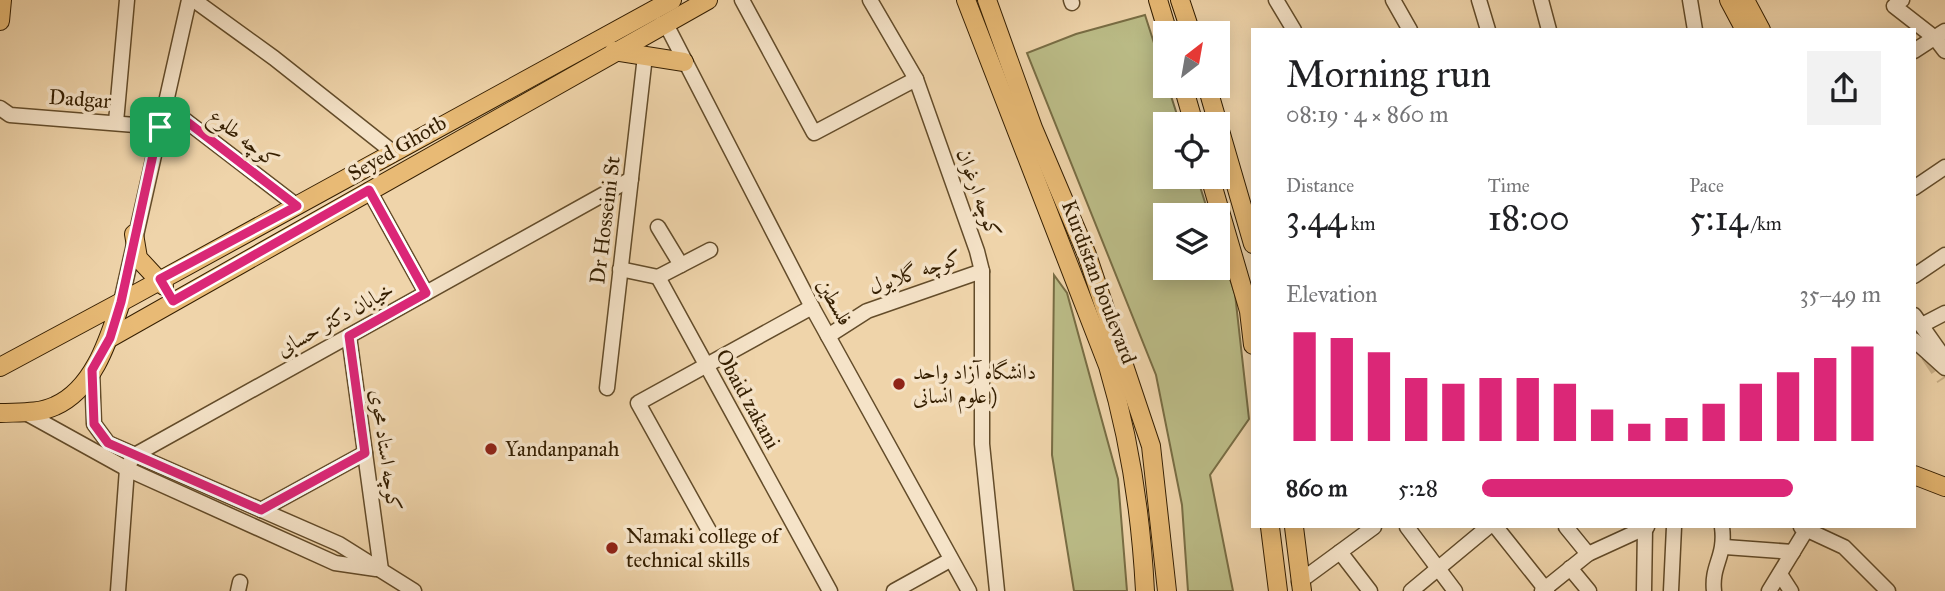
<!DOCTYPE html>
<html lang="en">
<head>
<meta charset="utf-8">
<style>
	:root { --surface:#fff; --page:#f2f2f2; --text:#202124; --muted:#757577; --accent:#db2777 }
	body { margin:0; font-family:"IM FELL Great Primer",Amiri,serif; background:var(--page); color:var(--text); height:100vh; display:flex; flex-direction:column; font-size:26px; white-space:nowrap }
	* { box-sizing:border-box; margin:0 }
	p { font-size:23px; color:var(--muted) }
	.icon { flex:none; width:38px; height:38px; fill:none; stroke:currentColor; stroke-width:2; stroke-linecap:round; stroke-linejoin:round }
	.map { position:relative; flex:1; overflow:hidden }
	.drawer { position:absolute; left:1251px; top:28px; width:665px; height:500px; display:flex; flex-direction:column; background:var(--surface); border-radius:0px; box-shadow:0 4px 18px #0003 }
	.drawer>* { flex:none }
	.needle { width:46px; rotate:31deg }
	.tools { position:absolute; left:1153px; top:21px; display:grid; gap:14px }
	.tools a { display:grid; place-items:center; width:77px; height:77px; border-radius:0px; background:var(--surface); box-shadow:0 4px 18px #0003; font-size:35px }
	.pin { position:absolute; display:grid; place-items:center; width:60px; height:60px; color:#fff; margin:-30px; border-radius:14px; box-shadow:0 4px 10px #0006 }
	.round { display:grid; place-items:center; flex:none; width:74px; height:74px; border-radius:0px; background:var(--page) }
	.head { display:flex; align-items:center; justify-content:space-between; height:119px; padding:0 35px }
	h1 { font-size:38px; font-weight:600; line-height:52px }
	.figures { display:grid; grid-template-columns:repeat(3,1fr); gap:10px; height:119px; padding:7px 35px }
	.figures div { display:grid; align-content:center }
	.figures b { font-size:35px; font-weight:600 }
	.figures small { font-size:19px; font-weight:400 }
	.figures p { font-size:19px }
	.chart { height:196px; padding:14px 35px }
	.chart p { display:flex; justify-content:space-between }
	.chart svg { width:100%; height:126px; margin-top:7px; stroke:var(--accent); stroke-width:6 }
	ul { padding:0 35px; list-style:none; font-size:23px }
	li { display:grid; grid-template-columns:112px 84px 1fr; align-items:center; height:52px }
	li i { height:18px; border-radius:9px; background:var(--accent) }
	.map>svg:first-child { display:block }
	.green { fill:#bbbc87; stroke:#786d44; stroke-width:2 }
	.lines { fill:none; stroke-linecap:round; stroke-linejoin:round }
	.major-tunnel { stroke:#cab088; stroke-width:18; stroke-dasharray:18 9; stroke-linecap:butt }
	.minor-casing { stroke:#634c2a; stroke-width:17 }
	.major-casing { stroke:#341e00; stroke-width:20 }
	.minor { stroke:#f5e3c8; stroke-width:14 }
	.major { stroke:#e8ba75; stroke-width:18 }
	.route-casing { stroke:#fff; stroke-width:14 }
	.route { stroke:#db2777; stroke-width:9 }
	.poi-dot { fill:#8f2418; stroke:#f5e3c8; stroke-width:2.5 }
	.labels { text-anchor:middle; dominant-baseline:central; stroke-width:7; stroke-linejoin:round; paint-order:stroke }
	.street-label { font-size:21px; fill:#341e00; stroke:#f5e3c8 }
	.poi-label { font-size:21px; fill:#341e00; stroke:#f5e3c8; text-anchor:start }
</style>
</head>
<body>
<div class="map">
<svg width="1945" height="591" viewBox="0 0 1945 591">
	<rect width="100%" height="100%" fill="#efd4aa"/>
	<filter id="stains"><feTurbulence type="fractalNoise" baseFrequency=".00286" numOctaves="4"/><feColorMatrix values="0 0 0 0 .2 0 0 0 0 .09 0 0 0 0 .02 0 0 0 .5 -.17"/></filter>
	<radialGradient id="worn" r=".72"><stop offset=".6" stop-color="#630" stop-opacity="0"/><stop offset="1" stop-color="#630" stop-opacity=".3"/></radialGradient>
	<!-- green -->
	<g class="green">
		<path d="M1145,15L1180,124H1166V177H1197L1209,215H1166V268H1218V243L1235,294L1249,419L1210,475L1233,591H1188L1182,505L1156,375L1027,53L1076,34Z"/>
		<path d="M1054,275L1067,293L1118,479L1127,591H1074L1052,455Z"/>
	</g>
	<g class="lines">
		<!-- major-tunnel -->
		<path class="major-tunnel" d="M1929,354L1945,378"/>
		<!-- minor casing -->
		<g class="minor-casing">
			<g id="minor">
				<path d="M194,0L274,58L394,153"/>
				<path d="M742,0L814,133L916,79L977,251L982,271V444L997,591"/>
				<path d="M870,0L916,79"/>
				<path d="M1071,0L1072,3"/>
				<path d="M1276,0L1294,30"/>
				<path d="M1393,0L1410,30"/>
				<path d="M1479,0L1488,30"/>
				<path d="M1541,0L1549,30"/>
				<path d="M1690,0L1695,30"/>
				<path d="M1902,0L1894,6L1935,38L1945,51"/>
				<path d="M661,24L669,30L812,307L969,591"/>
				<path d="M1914,51L1945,31"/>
				<path d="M164,104L297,206"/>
				<path d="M0,108L10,115L160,127"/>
				<path d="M116,122L127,0"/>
				<path d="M1914,188L1945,167"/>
				<path d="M369,190L426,293"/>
				<path d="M658,227L681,265"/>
				<path d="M620,269L658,277"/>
				<path d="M1914,276L1945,255"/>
				<path d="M658,277L830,591"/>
				<path d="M658,277L710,250"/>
				<path d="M121,302L189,0"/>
				<path d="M1914,315L1945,359"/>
				<path d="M1922,325L1945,313"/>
				<path d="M349,336L381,570"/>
				<path d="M828,336L867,311L982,271"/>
				<path d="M1914,340L1945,368"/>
				<path d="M92,370L94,424L108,443L339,544L414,591"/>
				<path d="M607,388L645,56"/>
				<path d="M24,412L127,469L335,563L376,569"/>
				<path d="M261,510L365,453"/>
				<path d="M1407,527L1455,591"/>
				<path d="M1496,527L1547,591"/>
				<path d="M1566,527L1588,554"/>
				<path d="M1801,527L1844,547L1888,591"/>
				<path d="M712,536L638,403L812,307"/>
				<path d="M1725,547L1793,552"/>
				<path d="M1340,552L1370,591"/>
				<path d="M1570,568L1589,591"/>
				<path d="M1780,574L1791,591"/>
				<path d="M1299,582L1374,527"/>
				<path d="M118,591L127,469L133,456L631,179"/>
				<path d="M238,591L240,582"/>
				<path d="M894,591L950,560"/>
				<path d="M1411,591L1488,527"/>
				<path d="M1542,591L1588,554L1647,527"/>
				<path d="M1644,591L1645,528"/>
				<path d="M1671,591L1674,527"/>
				<path d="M1714,591C1711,565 1726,557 1722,527"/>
				<path d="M1769,591L1808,527"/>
			</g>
		</g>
		<!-- major casing -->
		<g class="major-casing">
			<g id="major">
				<path d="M966,0L1108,366C1130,440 1141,514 1145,591"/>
				<path d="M987,0L1033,128L1087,255L1151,446L1167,591"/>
				<path d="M1158,0L1168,33"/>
				<path d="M1180,0L1191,33"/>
				<path d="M1729,0L1745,30"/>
				<path d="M1745,0L1761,30"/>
				<path d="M0,21L2,0"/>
				<path d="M614,51L684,62"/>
				<path d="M1183,86L1194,124"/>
				<path d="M1207,86L1253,244"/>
				<path d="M1210,177L1249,311L1253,345"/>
				<path d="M134,234L138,258L164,286"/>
				<path d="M121,302L672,0"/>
				<path d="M110,338L708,0"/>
				<path d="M0,367L121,302C109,338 94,389 55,406C38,414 18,412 0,413"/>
				<path d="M1914,475L1945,487"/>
				<path d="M1270,527L1278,591"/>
				<path d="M1294,527L1302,591"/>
			</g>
		</g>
		<!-- minor -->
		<use href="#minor" class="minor"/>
		<!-- major -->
		<use href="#major" class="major"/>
	</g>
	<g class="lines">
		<!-- route casing -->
		<g class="route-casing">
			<path id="route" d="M164,104L297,206L160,279L173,301L369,190L426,293L349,336L365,453L261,510L108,443L94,424L92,370L110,338L121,302Z"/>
		</g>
		<!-- route -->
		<use href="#route" class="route"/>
	</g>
	<!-- markers -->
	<g class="poi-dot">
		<circle cx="899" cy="384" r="7"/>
		<circle cx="491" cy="449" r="7"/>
		<circle cx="612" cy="548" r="7"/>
	</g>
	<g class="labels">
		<!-- street labels -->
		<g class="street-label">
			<text transform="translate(80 99) rotate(4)">Dadgar</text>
			<text transform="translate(244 138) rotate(38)">کوچه طلوع</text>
			<text transform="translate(397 148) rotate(-30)">Seyed Ghotb</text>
			<text transform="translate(979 193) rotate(70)">کوچه ارغوان</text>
			<text transform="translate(605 220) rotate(-83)">Dr Hosseini St</text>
			<text transform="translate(915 272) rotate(-19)">کوچه گلایول</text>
			<text transform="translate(1099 282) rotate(69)">Kurdistan boulevard</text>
			<text transform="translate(835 302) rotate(61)">فلسطین</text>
			<text transform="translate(335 319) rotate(-29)">خیابان دکتر حسابی</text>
			<text transform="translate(748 399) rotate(61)">Obaid zakani</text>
			<text transform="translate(386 450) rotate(82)">کوچه استاد محوی</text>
		</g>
		<!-- poi labels -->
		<g class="poi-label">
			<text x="913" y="372">دانشگاه آزاد واحد<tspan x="913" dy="24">علوم انسانی )</tspan></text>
			<text x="505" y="449">Yandanpanah</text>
			<text x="626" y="536">Namaki college of<tspan x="626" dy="24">technical skills</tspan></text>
		</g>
	</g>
	<rect width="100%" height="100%" filter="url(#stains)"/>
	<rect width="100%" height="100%" fill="url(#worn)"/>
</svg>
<div class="tools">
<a><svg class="needle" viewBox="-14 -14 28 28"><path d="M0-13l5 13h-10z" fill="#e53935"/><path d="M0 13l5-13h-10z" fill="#757577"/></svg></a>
<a><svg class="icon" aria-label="locate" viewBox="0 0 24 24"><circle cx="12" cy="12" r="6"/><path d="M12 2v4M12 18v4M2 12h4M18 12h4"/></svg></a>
<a><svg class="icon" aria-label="layers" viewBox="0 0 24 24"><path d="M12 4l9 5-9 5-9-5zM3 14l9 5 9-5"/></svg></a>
</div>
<div class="pin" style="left:160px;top:127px;background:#1e9e55"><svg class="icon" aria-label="arrive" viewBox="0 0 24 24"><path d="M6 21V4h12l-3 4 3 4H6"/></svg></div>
<section class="drawer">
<div class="head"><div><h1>Morning run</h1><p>08:19 · 4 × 860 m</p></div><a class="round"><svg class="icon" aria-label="share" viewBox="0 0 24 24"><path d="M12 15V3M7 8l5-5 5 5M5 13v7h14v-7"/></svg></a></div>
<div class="figures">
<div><p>Distance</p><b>3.44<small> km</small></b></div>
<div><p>Time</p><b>18:00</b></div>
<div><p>Pace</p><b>5:14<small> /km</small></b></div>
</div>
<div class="chart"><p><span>Elevation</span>35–49 m</p>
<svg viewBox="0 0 160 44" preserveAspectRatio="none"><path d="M5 44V6M15 44V8M25 44V13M35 44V22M45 44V24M55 44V22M65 44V22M75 44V24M85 44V33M95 44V38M105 44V36M115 44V31M125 44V24M135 44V20M145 44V15M155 44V11"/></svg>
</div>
<ul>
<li><b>860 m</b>5:28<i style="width:78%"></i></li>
</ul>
</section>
</div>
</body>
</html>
